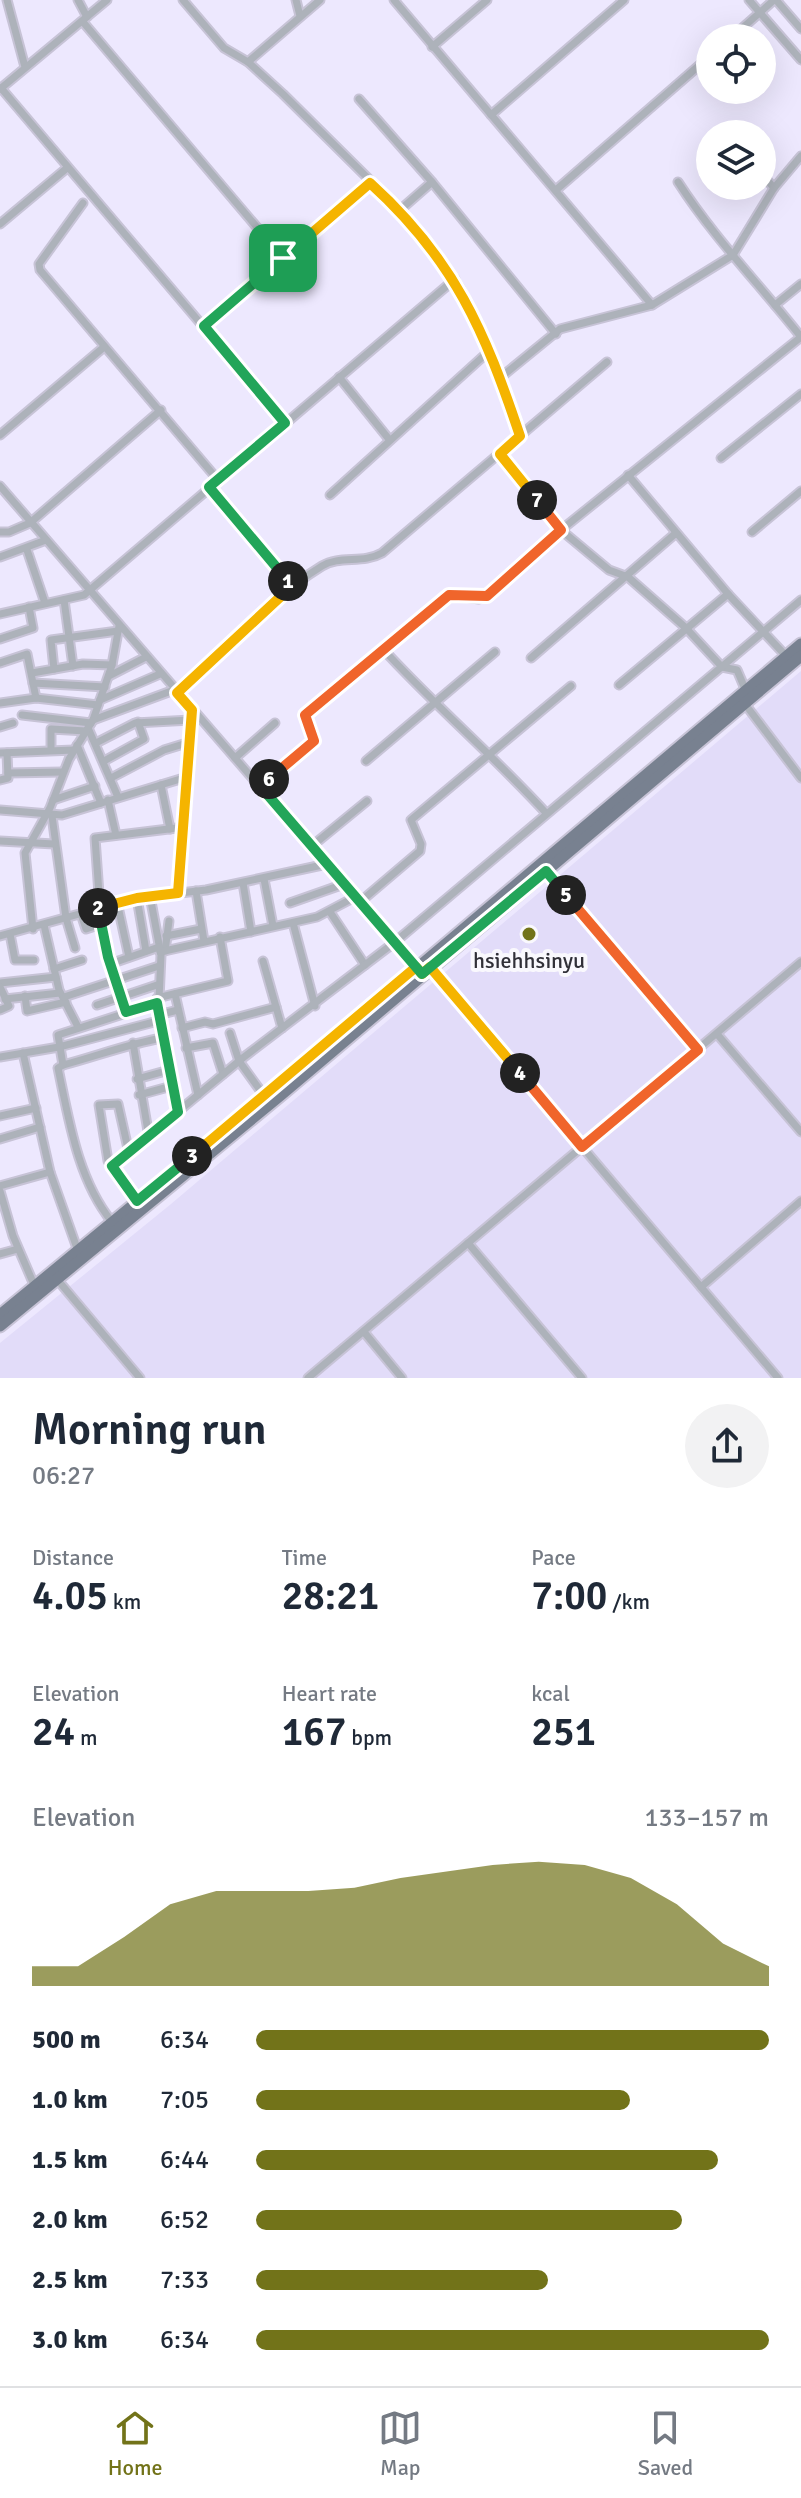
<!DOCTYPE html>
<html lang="en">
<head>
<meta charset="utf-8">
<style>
	:root { --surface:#fff; --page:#f2f2f3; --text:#1f2937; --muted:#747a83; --line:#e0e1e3; --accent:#727319 }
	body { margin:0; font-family:Signika,sans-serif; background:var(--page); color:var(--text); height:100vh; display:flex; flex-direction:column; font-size:30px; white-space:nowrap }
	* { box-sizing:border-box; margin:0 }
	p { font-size:26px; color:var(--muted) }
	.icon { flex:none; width:44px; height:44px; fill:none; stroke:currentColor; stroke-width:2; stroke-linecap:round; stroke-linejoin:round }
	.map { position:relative; height:1378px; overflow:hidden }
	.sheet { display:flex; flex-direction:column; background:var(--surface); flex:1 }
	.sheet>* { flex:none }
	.tools { position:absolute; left:696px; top:24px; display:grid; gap:16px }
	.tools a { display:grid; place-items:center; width:80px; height:80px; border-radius:50%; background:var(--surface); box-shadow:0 8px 32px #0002; font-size:40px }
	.pin { position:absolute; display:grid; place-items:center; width:68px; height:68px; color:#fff; margin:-34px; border-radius:16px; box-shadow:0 4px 12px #0006 }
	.km { position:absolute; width:40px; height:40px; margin:-20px; border-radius:50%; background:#222; color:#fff; font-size:22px; line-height:40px; text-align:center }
	.round { display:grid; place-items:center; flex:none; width:84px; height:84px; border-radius:42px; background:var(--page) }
	.headline { display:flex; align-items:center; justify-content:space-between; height:136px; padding:0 32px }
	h1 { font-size:44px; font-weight:600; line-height:60px }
	.stats { display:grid; grid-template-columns:repeat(3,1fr); gap:12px; height:136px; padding:8px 32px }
	.stats div { display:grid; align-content:center }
	.stats b { font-size:40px; font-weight:600 }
	.stats small { font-size:22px; font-weight:400 }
	.stats p { font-size:22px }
	.chart { height:224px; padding:16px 32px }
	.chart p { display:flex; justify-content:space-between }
	.chart svg { width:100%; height:144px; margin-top:8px; fill:var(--accent); opacity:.7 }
	ul { padding:0 32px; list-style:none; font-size:26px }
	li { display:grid; grid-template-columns:128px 96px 1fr; align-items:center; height:60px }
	li i { height:20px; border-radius:10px; background:var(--accent) }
	.dock { display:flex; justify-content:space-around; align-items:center; height:112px; border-top:2px solid var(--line); background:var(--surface); font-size:22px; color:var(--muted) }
	.dock a { display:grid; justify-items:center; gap:4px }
	.dock .on { color:var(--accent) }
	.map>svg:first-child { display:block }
	.built { fill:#e2dcf9 }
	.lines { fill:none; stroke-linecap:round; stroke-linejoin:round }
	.minor-casing { stroke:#c7c3d6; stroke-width:11 }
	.primary-casing { stroke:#c7c3d6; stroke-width:15 }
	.minor { stroke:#adb2ba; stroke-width:7 }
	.primary { stroke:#788190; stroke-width:11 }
	.split-1-casing { stroke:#fff; stroke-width:16 }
	.split-2-casing { stroke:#fff; stroke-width:16 }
	.split-3-casing { stroke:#fff; stroke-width:16 }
	.split-4-casing { stroke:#fff; stroke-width:16 }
	.split-5-casing { stroke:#fff; stroke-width:16 }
	.split-6-casing { stroke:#fff; stroke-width:16 }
	.split-7-casing { stroke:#fff; stroke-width:16 }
	.split-8-casing { stroke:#fff; stroke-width:16 }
	.split-1 { stroke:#22a559; stroke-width:10 }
	.split-2 { stroke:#f5b400; stroke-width:10 }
	.split-3 { stroke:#22a559; stroke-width:10 }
	.split-4 { stroke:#f5b400; stroke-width:10 }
	.split-5 { stroke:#f0652b; stroke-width:10 }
	.split-6 { stroke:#22a559; stroke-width:10 }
	.split-7 { stroke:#f0652b; stroke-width:10 }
	.split-8 { stroke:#f5b400; stroke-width:10 }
	.poi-dot { fill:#727319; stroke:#f9f8fd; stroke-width:3 }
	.labels { text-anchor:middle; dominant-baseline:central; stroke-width:8; stroke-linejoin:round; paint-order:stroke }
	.poi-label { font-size:22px; fill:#313038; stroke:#f9f8fd }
</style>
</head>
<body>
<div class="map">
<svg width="801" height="1378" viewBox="0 0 801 1378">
	<rect width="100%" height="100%" fill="#ede8fe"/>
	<!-- built -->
	<path class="built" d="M801,671V1378H0V1343L171,1204Z"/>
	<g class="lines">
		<!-- minor casing -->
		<g class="minor-casing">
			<g id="minor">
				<path d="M7,0L25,67"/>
				<path d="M78,0L87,17"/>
				<path d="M183,0L224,48L248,62L283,94L400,210L432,247L460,288L500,378L520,436"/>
				<path d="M296,0L300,16"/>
				<path d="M394,0L652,305"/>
				<path d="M749,0L801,60"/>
				<path d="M776,0L801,29"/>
				<path d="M83,22L283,258"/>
				<path d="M731,38L774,0"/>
				<path d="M432,47L487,0"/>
				<path d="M248,62L320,0"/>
				<path d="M1,88L285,423"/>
				<path d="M0,89L107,0"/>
				<path d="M359,99L432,182"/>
				<path d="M491,115L624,0"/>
				<path d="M725,131L727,134"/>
				<path d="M762,174L774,188"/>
				<path d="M556,190L710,56"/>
				<path d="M83,203L39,264L40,270L218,480"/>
				<path d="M400,210L432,182L556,334"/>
				<path d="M0,224L67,168"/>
				<path d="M775,305L801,284"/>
				<path d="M204,326L370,183"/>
				<path d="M339,377L388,438"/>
				<path d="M500,378L560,329L652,305L733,255L774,188L801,156"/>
				<path d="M0,435L104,347"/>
				<path d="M500,454L561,530L609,570L628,577L686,628L722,667L737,670L746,691"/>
				<path d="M721,458L801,394"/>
				<path d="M628,475L728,594L786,656"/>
				<path d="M0,486L419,971"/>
				<path d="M209,487L292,586"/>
				<path d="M330,495L488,352"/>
				<path d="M0,532H9L30,523L161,410"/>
				<path d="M752,532L801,491"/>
				<path d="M27,550L45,603"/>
				<path d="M0,557L46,540"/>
				<path d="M64,600L73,666"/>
				<path d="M0,614L84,595L455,279"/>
				<path d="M0,639L33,628L29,607"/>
				<path d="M382,648C435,706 493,755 546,813"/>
				<path d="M531,658L676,533"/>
				<path d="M0,663L27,654L36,698"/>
				<path d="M54,669L51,640L118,631"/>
				<path d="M32,673L83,664L112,665"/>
				<path d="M109,676L146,657"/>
				<path d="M33,683L105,687"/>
				<path d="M619,685L728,594"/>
				<path d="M177,693C223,651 268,599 322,566C340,555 363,564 382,553L607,362"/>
				<path d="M100,700L160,674"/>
				<path d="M0,703L36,698L98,705"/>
				<path d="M745,704L801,778"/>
				<path d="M22,715L91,723"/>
				<path d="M93,720L174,690"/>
				<path d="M0,727L13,723"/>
				<path d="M88,728L118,797"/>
				<path d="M96,743L135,723L191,720"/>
				<path d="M77,745L101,803"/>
				<path d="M51,749V729L86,731"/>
				<path d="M0,753L74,750"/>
				<path d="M235,758L275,723"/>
				<path d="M104,761L144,739L138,722"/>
				<path d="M366,761L495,652"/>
				<path d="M8,773L62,772"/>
				<path d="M111,778L164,750L190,742"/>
				<path d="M0,780L8,778L7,753"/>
				<path d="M161,785L170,829"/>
				<path d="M260,786L314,741L305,715L449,595L479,599L496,590L561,530L801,337C760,285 714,238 678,182"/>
				<path d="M53,800L95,786"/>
				<path d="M108,800L116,835"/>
				<path d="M0,810L62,815L187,777"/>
				<path d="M52,816L66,918L75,948"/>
				<path d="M0,841L54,844"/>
				<path d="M312,846L367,801"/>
				<path d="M546,871L698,1050"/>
				<path d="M264,879L273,926"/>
				<path d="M243,883L251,932"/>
				<path d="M196,891L204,941"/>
				<path d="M178,893L192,710"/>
				<path d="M150,896L161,955L158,1021L178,1112"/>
				<path d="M137,898L146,951"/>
				<path d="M117,902L129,957"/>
				<path d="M360,902L420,851L421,844L411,820L571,686"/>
				<path d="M290,903L344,884"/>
				<path d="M100,908L95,838L185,827"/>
				<path d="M97,909L126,1012"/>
				<path d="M330,912L365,965"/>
				<path d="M81,914L86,929L101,924"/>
				<path d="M293,923L315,1006"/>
				<path d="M44,925L59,990L78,1027"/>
				<path d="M33,929L25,853L50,808L69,759L93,720L112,665L119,626"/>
				<path d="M10,934L15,960H34"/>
				<path d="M0,936L137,898L206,890L327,864"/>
				<path d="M166,936L201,929"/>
				<path d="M165,951L169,921"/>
				<path d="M160,952L317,917L355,897"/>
				<path d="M263,961L282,1028"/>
				<path d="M110,964L159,947"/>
				<path d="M430,967L778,1378"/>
				<path d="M54,969L82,960"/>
				<path d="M0,983L56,977"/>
				<path d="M0,987L9,1006L0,1010"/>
				<path d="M175,994L198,1095"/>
				<path d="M25,996L27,1011L66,1002"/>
				<path d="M64,997L159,966"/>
				<path d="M157,998L228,981L220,937"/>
				<path d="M5,999L60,993"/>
				<path d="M97,1005L157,985"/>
				<path d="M158,1015L178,1010"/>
				<path d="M182,1028L205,1022L213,1024L276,1007"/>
				<path d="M230,1033L239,1061L265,1097"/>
				<path d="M717,1034L801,1132"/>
				<path d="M133,1043L149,1137"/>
				<path d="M186,1048L213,1043L223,1074"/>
				<path d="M23,1053L50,1172L78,1251"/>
				<path d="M0,1057L59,1047L158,1021"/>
				<path d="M63,1065C97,1056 128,1044 162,1038"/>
				<path d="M137,1079L169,1070"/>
				<path d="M139,1095L172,1086"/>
				<path d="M0,1116L36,1108"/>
				<path d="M0,1139L40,1127"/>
				<path d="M129,1153L118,1104L99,1105L108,1161L137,1201"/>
				<path d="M112,1166L244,1057L395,942L801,600"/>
				<path d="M0,1186L50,1172"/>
				<path d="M0,1191L13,1236L35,1287"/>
				<path d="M112,1222C78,1180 69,1121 58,1068L63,1065L58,1035L157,1003"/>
				<path d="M468,1243L582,1378"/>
				<path d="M0,1254L18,1249"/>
				<path d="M56,1278L140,1378"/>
				<path d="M701,1287L801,1201"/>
				<path d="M364,1332L402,1378"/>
				<path d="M308,1378L801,962"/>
			</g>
		</g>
		<!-- primary casing -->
		<g class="primary-casing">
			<g id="primary">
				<path d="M0,1315L281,1083L801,644"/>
				<path d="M0,1326L281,1095L801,656"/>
			</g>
		</g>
		<!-- minor -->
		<use href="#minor" class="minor"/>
		<!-- primary -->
		<use href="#primary" class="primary"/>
	</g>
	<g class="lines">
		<!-- split-1 casing -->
		<g class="split-1-casing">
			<path id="split-1" d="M283,258L204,326L285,423L209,487L288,581"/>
		</g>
		<!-- split-2 casing -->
		<g class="split-2-casing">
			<path id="split-2" d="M98,908L137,898L178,893L192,710L177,693L292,586L288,581"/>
		</g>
		<!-- split-3 casing -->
		<g class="split-3-casing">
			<path id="split-3" d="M98,908L108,957L126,1012L157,1003L178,1112L112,1166L137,1201L192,1156"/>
		</g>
		<!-- split-4 casing -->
		<g class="split-4-casing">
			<path id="split-4" d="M192,1156L416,967L422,974L430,967L520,1073"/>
		</g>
		<!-- split-5 casing -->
		<g class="split-5-casing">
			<path id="split-5" d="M520,1073L582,1147L698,1050L566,895"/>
		</g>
		<!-- split-6 casing -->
		<g class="split-6-casing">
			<path id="split-6" d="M269,779L260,786L422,974L546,871L566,895"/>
		</g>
		<!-- split-7 casing -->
		<g class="split-7-casing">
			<path id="split-7" d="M269,779L314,741L305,715L449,595L487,596L561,530L537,500"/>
		</g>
		<!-- split-8 casing -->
		<g class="split-8-casing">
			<path id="split-8" d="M283,258L370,183C454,259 485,331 520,436L500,454L537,500"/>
		</g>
		<!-- split-1 -->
		<use href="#split-1" class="split-1"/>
		<!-- split-2 -->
		<use href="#split-2" class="split-2"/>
		<!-- split-3 -->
		<use href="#split-3" class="split-3"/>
		<!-- split-4 -->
		<use href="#split-4" class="split-4"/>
		<!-- split-5 -->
		<use href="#split-5" class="split-5"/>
		<!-- split-6 -->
		<use href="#split-6" class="split-6"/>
		<!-- split-7 -->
		<use href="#split-7" class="split-7"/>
		<!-- split-8 -->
		<use href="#split-8" class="split-8"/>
	</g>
	<!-- markers -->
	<circle class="poi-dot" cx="529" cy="934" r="8"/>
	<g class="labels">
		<!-- poi labels -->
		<g class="poi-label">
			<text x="529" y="960">hsiehhsinyu</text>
		</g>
	</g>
</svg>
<div class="tools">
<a><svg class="icon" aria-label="locate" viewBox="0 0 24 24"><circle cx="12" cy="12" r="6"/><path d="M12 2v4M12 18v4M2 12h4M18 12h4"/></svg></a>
<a><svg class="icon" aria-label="layers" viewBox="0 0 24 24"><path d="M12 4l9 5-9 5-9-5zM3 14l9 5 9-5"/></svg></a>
</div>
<div class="pin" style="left:283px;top:258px;background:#1e9e55"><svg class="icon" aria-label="arrive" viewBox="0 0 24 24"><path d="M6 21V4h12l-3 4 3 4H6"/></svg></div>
<b class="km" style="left:288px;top:581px">1</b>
<b class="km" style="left:98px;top:908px">2</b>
<b class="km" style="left:192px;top:1156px">3</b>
<b class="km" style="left:520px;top:1073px">4</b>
<b class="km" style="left:566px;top:895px">5</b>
<b class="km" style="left:269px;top:779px">6</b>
<b class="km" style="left:537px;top:500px">7</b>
</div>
<section class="sheet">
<div class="headline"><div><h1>Morning run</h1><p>06:27</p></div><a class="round"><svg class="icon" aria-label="share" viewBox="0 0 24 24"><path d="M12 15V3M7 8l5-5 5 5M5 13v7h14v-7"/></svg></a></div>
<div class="stats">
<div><p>Distance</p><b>4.05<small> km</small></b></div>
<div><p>Time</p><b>28:21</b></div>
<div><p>Pace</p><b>7:00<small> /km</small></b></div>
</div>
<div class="stats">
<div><p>Elevation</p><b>24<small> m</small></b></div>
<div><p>Heart rate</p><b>167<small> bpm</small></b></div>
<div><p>kcal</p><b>251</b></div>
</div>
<div class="chart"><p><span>Elevation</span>133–157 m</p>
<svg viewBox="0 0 160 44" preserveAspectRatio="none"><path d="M0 44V38L10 38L20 29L30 19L40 15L50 15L60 15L70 14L80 11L90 9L100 7L110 6L120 7L130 11L140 19L150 31L160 38V44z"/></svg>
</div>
<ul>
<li><b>500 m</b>6:34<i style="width:100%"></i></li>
<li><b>1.0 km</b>7:05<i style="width:73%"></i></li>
<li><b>1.5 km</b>6:44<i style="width:90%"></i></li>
<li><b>2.0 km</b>6:52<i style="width:83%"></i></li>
<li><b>2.5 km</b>7:33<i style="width:57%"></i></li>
<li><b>3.0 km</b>6:34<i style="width:100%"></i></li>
</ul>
</section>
<nav class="dock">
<a class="on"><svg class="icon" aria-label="home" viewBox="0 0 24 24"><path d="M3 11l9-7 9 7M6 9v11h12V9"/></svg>Home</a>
<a><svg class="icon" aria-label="map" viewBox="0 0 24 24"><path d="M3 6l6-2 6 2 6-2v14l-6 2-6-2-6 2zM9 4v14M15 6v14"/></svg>Map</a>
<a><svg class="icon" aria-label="saved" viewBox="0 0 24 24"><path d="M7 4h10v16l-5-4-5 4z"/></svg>Saved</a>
</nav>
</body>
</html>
